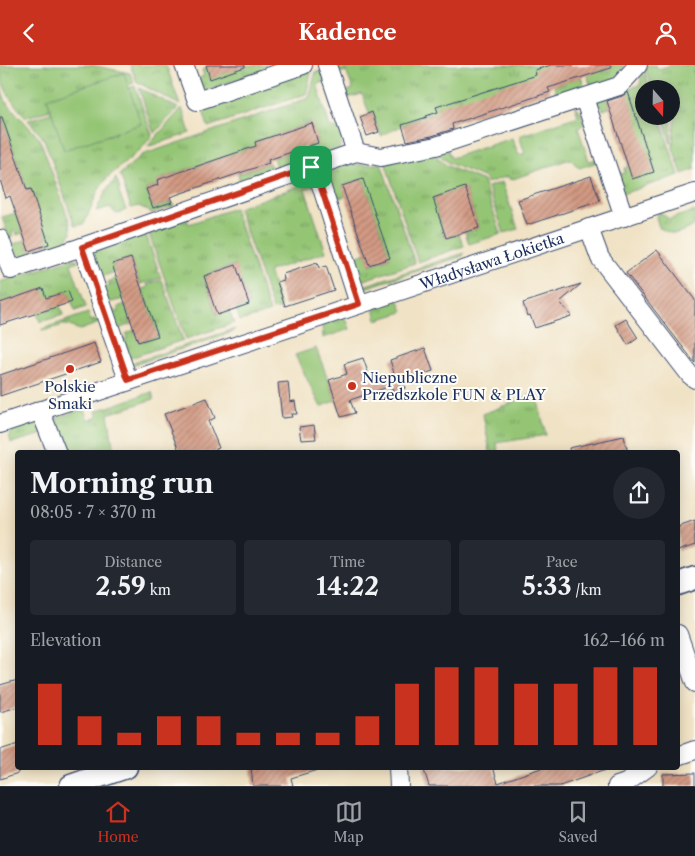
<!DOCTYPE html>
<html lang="en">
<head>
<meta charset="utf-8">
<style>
	:root { --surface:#171b24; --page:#242831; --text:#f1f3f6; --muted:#9ea1a6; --line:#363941; --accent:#c8321e }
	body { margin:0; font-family:"Libre Caslon Text",serif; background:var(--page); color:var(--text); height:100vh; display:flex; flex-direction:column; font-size:19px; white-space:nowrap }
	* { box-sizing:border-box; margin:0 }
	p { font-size:16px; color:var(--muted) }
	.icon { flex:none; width:28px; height:28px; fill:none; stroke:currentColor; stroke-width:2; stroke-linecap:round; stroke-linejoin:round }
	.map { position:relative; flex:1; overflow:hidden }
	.drawer { position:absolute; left:15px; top:385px; width:665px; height:320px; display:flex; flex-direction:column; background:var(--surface); border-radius:5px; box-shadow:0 2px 12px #0003 }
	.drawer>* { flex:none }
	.needle { width:32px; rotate:160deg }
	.tools { position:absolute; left:635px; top:15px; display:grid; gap:10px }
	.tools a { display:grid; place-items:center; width:45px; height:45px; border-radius:50%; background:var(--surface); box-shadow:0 2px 12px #0003; font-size:25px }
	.pin { position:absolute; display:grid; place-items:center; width:42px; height:42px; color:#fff; margin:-21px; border-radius:10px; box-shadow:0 2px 8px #0006 }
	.round { display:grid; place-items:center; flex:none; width:52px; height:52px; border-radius:26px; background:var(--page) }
	.summary { display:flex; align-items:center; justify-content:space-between; height:85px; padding:0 15px }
	h1 { font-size:28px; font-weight:800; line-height:38px }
	.metrics { display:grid; grid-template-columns:repeat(3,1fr); gap:8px; height:85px; padding:5px 15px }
	.metrics div { display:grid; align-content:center; border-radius:5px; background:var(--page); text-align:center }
	.metrics b { font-size:25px; font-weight:800 }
	.metrics small { font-size:14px; font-weight:400 }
	.metrics p { font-size:14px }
	.chart { height:140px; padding:10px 15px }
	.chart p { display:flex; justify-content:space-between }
	.chart svg { width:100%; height:90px; margin-top:5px; stroke:var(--accent); stroke-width:6 }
	header { display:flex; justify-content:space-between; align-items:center; height:65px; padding:0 15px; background:var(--accent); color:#fff; font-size:22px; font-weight:800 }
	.tab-bar { display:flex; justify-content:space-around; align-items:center; height:70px; border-top:1px solid var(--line); background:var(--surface); font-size:14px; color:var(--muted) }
	.tab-bar a { display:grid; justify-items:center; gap:2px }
	.tab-bar .active { color:var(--accent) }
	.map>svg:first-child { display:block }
	.grass { fill:url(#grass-tufts); stroke:#587a6a }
	.green { fill:#94c575; stroke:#587a6a }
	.building { fill:url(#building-hatch) }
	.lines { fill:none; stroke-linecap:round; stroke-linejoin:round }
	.minor-casing { stroke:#3b4a6d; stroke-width:20 }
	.major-casing { stroke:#3b4a6d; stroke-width:25 }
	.minor { stroke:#fff; stroke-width:18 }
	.major { stroke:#fff; stroke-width:22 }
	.route-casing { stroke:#fff; stroke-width:10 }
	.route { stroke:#c8321e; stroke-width:6 }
	.poi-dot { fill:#c8321e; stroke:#fdfcf7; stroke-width:2 }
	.labels { text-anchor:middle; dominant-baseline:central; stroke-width:4; stroke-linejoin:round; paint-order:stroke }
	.street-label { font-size:15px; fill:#1b2f5e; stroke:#fdfcf7 }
	.poi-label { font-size:15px; fill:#1b2f5e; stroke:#fdfcf7; text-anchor:start }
</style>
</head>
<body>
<header><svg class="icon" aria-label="back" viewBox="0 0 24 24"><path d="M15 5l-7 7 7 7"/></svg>Kadence<svg class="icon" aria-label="person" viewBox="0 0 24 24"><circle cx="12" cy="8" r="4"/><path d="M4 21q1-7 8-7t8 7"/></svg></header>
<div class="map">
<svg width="695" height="721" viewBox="0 0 695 721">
	<defs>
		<pattern id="grass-tufts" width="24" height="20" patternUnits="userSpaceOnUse" patternTransform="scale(1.25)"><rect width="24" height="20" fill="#94c575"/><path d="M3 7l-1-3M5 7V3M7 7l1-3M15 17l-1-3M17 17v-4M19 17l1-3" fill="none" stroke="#78a063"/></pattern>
		<pattern id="building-hatch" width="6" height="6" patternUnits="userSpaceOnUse" patternTransform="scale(1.25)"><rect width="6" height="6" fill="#d39a83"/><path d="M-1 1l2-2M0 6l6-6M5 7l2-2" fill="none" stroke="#aa7e6e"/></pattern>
	</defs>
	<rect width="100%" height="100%" fill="#fdfcf7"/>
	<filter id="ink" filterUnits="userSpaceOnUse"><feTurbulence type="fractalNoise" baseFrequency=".02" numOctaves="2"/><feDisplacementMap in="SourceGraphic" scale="10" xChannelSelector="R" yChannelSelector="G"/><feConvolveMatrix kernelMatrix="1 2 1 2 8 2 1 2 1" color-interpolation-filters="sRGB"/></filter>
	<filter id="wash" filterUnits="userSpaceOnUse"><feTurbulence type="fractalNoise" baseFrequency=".0096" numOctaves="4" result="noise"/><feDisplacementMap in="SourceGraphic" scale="20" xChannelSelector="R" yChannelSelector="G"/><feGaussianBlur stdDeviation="1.12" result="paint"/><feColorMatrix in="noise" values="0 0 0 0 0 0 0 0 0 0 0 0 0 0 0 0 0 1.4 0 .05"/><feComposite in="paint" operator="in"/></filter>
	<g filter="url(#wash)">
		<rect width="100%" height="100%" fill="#f0e2c4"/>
		<!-- grass -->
		<g class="grass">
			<path d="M0,0H91L130,8L134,18L128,20L129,23L135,21L152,71L140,85L107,113L98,126L84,159L75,161L44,74L28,55L51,48V45L26,52C12,38 0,21 0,0Z"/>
			<path d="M130,0H166L180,40L137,17Z"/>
			<path d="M227,0H267L265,5L206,25L199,22L197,14L204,11L202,5L207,3L210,13Z"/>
			<path d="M336,0H344L346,3L356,0H551L538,15L440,51L434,48C416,54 398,62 381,71L372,47L369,48L362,29L344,34L342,28L353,24L346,6L336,9Z"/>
			<path d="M597,0H624C622,15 604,18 592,24L587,10Z"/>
			<path d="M644,0H656L658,4L671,0H695V104L682,109L673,83L675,41L672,42L671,78L662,51H671V24H653Z"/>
			<path d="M643,2L650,24H644V51H659L679,110L622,129L615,108L619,106L621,109L625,108L624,103L628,102V27L607,34L609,43L603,45L602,41L597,43L595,47V37L598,33L640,20Z"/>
			<path d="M306,5H312L306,29L208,62L203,45L228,37L245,24Z"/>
			<path d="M316,6L322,8L327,16L317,19L330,62L342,65L344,72L339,85L311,95L306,82L318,77L311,58L255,77L258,87L253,82L157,115L160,124L158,125L156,121L146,124L153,143L172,137L174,141L152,148L139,141L131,143L120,109L142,90L309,33Z"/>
			<path d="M581,12L586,26L559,35L554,21Z"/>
			<path d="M0,19L6,37L40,74L70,158L71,167L65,181L24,193L15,187L12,180L25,175L29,185L49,179L31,124L27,125L0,46Z"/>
			<path d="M139,23L178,43L154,69Z"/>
			<path d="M575,41L579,44L585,59L578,63L589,96L598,94L595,98L579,103L570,94L510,115L508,111L487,118L485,113L449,98L436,87L447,83L451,93L512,73L519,90L525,88L519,71L578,51Z"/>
			<path d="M182,43L190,68L147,82Z"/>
			<path d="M301,84L302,86L298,88L299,92L304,90L306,97L278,107L273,93Z"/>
			<path d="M432,87L447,101L483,116L501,169L469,179L465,167L479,163L465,123L433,133L446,173L459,169L464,181L418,197L385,97Z"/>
			<path d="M269,98L271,102L266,104L268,108L271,107L272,108L241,119L238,109Z"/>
			<path d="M381,98L415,198L358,217L354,198L358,196L357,192L365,188L370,200L390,193L363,114L343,121L346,131L339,133L337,128L332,130L325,106L337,99L366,100Z"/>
			<path d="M304,108L308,110L314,121L305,124L326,187L269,206L281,243L273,245L238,143L307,118Z"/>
			<path d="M116,113L120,125H118L126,145L116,149L110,142L96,146L106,126Z"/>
			<path d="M502,117L518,164L504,168L488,122Z"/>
			<path d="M234,143L270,247L240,256L236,244L249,239L235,200L204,211L217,250L229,246L234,258L186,274L148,166L186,152L189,159Z"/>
			<path d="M695,146V160C679,168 674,173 659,162L656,152L658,148L660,147L669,154Z"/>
			<path d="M16,148L23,168L17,170L16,166L12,167L13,171L9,173L2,152Z"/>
			<path d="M145,167L161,213L140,219L131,193L112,199L115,207L98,213L91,188Z"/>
			<path d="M464,188L463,191L362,224L360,222Z"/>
			<path d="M71,194H77L78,196L71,199L86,242L75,246L68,226L56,230L63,250L40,257L37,248L43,224L0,238V217Z"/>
			<path d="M117,213L124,234L107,238L104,218L106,222L110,221L108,217Z"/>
			<path d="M162,215L183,275L127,294L122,271L124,275L127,273L126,269L134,265L139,277L158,271L142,224L148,222L147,219Z"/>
			<path d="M397,234L400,238L403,247L377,255L375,246L376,241Z"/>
			<path d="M125,239L132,259L117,264L110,246L113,244L116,248L119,246L118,242Z"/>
			<path d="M88,248L91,256L101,253L99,258L80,265L67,260H63L43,266L42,264Z"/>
			<path d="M344,252L347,256L350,264L323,273L322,259Z"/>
			<path d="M235,264L233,267L131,301L129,299Z"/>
			<path d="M152,327L154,334L108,349L114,387H61L50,355L84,344L88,355L98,352L96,346Z"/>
			<path d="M536,328L546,370L497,378L498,387H490L483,349Z"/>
			<path d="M33,355L40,359L43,369L11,378L9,370L13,362Z"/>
		</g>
		<!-- green -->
		<g class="green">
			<path d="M124,8L141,59L64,85L47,33Z"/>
			<path d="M316,283L336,335L321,342L295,290Z"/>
		</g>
		<g id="blocks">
			<!-- building -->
			<g class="building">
				<path d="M206,0H245V2L210,14Z"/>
				<path d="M551,0H611V3L548,23L550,27L452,59L453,64L432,71L407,76L402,60L427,52L426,51L438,47L436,42L536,10L535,5Z"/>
				<path d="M628,27L654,107L632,114L607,36L622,31Z"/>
				<path d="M372,47L379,67L367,71L360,52Z"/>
				<path d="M0,52H2L27,125L31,124L49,179L29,186L10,131L6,133L0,115Z"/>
				<path d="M312,58L318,78L268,95L269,98L170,132L172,137L153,143L146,124L158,120L157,115L256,81L255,77Z"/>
				<path d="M591,111L600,136L527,160L518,135Z"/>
				<path d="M363,114L390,193L369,200L342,121Z"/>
				<path d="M465,122L479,163L446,173L433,133Z"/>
				<path d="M657,185L695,235V298L626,208Z"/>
				<path d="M131,193L158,271L138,277L112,199Z"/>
				<path d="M317,198L319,203L326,201L334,225L285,241L277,217L284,215L283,209Z"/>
				<path d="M236,200L249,239L217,250L204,211Z"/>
				<path d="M581,219L560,237L571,251L535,263L530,250L527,251L523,238Z"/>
				<path d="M43,223L46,233L68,226L72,237L0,260V238Z"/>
				<path d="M626,254L638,273L628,280L616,260Z"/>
				<path d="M94,278L101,297L0,331V310Z"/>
				<path d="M425,283L433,306L403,316L405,323L393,327L391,321L350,335L355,348L341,352L329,315L347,309L344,299L363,293L371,316L394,308L390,295Z"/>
				<path d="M288,317L290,337L295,336L297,349H291L292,352L282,353L278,318Z"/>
				<path d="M207,333L215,353L208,356L219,383L216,384L217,388H180L164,349Z"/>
				<path d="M314,360L316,374L301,375L299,362Z"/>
				<path d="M624,371L628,388H570L569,383Z"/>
				<path d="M695,456V480L678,486V462Z"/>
				<path d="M18,615V642L0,647V620Z"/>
				<path d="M18,679V708L0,714V685Z"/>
				<path d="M251,702H316L317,705L291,713L293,721H253Z"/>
				<path d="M423,702H493L498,718L544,702H608V704L560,721H429Z"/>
				<path d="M695,708V721H663V709Z"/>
			</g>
		</g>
	</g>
	<g filter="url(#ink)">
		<use href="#blocks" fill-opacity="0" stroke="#3b4a6d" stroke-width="1"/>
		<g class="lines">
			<!-- minor casing -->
			<g class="minor-casing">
				<g id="minor">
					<path d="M184,0L197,36L303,0"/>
					<path d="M327,0L356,87"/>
					<path d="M584,33L624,152"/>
					<path d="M315,101L359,239"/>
					<path d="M589,163L600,193L690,310L695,314"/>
					<path d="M0,174L11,205L82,182"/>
					<path d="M128,315L82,182L356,87L381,92L436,81L619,21L638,0"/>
					<path d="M40,345L57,388"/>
					<path id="s1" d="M0,359L695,128"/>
					<path d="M678,569L695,618"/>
					<path d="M678,691L695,685"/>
					<path d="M398,702L399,721"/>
					<path d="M617,721L626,718L648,702"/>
				</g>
			</g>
			<!-- major casing -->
			<g class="major-casing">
				<g id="major">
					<path d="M678,519L695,513"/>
					<path d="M71,721L126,702"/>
				</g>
			</g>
			<!-- minor -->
			<use href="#minor" class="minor"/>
			<!-- major -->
			<use href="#major" class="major"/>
		</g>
	</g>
	<g class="lines" filter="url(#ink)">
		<!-- route casing -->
		<g class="route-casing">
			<path id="route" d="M314,101L359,239L128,315L82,182Z"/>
		</g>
		<!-- route -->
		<use href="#route" class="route"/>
	</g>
	<!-- markers -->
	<g class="poi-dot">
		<circle cx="70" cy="304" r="5"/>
		<circle cx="352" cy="321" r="5"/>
	</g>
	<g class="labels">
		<!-- street labels -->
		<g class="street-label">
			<text stroke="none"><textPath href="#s1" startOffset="518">Władysława Łokietka</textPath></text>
		</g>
		<!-- poi labels -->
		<g class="poi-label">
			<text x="362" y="312">Niepubliczne<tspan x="362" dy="17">Przedszkole FUN &amp; PLAY</tspan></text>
			<text x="70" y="321" text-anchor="middle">Polskie<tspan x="70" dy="17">Smaki</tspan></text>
		</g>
	</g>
</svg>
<div class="tools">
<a><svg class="needle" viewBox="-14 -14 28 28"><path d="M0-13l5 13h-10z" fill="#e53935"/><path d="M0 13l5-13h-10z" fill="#9ea1a6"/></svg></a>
</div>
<div class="pin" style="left:311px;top:102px;background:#1e9e55"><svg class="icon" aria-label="arrive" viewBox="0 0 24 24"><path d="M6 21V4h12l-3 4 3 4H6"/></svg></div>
<section class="drawer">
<div class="summary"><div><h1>Morning run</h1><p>08:05 · 7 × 370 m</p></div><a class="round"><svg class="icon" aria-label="share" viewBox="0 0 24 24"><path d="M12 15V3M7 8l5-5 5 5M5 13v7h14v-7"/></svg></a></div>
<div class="metrics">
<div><p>Distance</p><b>2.59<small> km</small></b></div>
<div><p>Time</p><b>14:22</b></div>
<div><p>Pace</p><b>5:33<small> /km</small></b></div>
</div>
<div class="chart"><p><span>Elevation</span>162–166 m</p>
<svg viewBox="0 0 160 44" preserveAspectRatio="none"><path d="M5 44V14M15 44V30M25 44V38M35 44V30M45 44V30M55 44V38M65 44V38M75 44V38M85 44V30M95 44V14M105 44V6M115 44V6M125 44V14M135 44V14M145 44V6M155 44V6"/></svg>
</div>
</section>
</div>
<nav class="tab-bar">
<a class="active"><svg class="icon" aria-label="home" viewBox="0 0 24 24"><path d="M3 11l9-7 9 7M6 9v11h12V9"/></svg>Home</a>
<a><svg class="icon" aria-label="map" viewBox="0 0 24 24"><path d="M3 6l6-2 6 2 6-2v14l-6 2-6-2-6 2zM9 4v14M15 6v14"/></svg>Map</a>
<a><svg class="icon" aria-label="saved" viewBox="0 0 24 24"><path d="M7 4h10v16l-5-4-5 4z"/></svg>Saved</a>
</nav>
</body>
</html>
